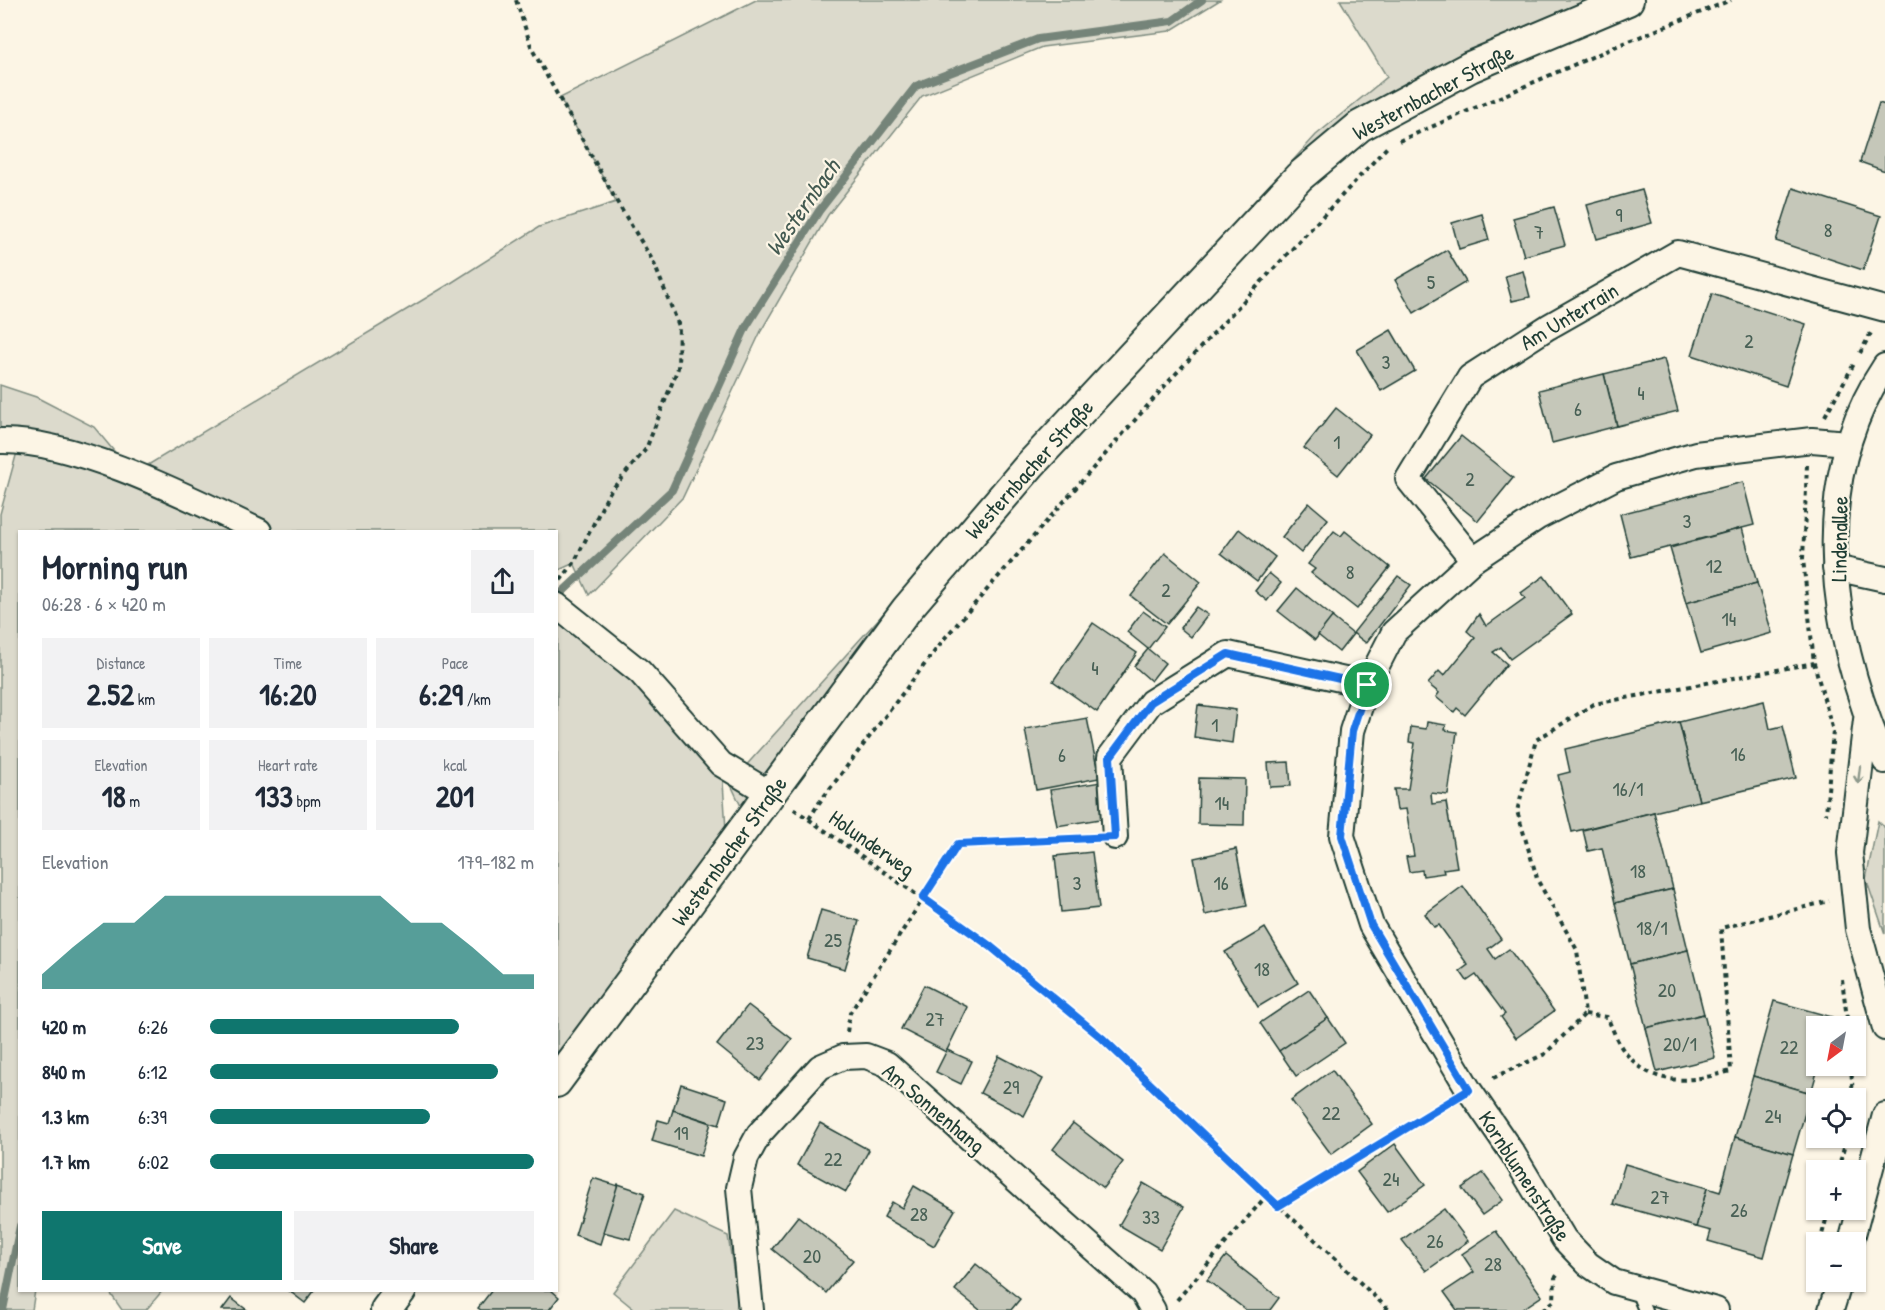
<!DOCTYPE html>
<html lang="en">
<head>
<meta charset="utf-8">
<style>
	:root { --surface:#fff; --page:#f2f2f3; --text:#1f2937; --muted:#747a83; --accent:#0f766e }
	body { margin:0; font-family:"Patrick Hand",sans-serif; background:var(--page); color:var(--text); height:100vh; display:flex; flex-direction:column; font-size:22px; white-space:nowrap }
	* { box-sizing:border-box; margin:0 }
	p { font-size:20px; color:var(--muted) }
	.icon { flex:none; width:33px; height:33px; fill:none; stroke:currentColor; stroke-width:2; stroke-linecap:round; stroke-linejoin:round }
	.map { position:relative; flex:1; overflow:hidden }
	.drawer { position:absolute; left:18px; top:530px; width:540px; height:762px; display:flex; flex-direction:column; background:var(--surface); border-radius:0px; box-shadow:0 2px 4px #0004 }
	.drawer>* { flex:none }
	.needle { width:39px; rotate:212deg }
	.tools { position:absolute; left:1806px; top:1016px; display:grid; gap:12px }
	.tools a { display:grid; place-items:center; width:60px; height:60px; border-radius:0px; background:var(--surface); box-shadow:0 2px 4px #0004; font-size:30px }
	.pin { position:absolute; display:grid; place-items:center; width:51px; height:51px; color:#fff; margin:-26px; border:3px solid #fff; border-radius:50%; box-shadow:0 2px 6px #0007 }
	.round { display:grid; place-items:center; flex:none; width:63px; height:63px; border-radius:0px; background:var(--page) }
	.overview { display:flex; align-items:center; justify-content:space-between; height:102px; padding:0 24px }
	h1 { font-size:33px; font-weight:700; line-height:45px }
	.stats { display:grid; grid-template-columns:repeat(3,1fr); gap:9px; height:102px; padding:6px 24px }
	.stats div { display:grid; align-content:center; border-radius:0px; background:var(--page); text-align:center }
	.stats b { font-size:30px; font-weight:700 }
	.stats small { font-size:16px; font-weight:400 }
	.stats p { font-size:16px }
	.chart { height:168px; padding:12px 24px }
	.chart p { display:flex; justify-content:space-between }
	.chart svg { width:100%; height:108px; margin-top:6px; fill:var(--accent); opacity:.7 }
	.button { display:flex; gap:12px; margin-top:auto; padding:12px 24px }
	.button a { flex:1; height:69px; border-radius:0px; background:var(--accent); color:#fff; font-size:24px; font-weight:700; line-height:69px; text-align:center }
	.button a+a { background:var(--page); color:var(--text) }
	ul { padding:0 24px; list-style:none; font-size:20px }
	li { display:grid; grid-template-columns:96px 72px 1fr; align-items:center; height:45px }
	li i { height:15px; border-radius:8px; background:var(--accent) }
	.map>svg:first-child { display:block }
	.green { fill:#dcdacc; stroke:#7e8c80; stroke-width:1.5 }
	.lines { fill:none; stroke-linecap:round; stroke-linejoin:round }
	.stream { stroke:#758479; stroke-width:8 }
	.building { fill:#c5c7b9; stroke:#1f3d34; stroke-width:1.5 }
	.service-casing { stroke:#1f3d34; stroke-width:16 }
	.minor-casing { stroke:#1f3d34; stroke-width:28 }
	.tertiary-casing { stroke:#1f3d34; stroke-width:34 }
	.path { stroke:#1f3d34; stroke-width:4; stroke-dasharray:4.5 4.5; stroke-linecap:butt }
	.service { stroke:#fcf5e5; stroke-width:12 }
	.minor { stroke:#fcf5e5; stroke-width:24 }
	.tertiary { stroke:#fcf5e5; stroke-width:30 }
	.oneway { stroke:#8e998c }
	.route-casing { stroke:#fff; stroke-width:12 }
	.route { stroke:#1a73e8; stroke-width:8 }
	.labels { text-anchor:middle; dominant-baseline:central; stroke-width:4.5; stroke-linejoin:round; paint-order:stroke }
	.number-label { font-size:20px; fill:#486055 }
	.street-label { font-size:22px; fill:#1f3d34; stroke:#fcf5e5 }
	.water-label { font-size:24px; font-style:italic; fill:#435a51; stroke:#fcf5e5 }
</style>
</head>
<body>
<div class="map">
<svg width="1885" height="1310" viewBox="0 0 1885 1310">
	<rect width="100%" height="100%" fill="#fcf5e5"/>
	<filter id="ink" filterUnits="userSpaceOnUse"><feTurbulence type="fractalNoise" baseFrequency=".0167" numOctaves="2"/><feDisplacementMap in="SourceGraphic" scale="12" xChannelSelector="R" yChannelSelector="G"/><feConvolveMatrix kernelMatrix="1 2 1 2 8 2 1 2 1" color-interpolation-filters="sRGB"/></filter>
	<g filter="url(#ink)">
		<!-- green -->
		<g class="green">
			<path d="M756,0H1220L1170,31L1042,47L922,96L828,215L761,331L683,497L589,595L574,563L557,571L556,531H20V1290H35L32,1310H0V514L20,441H0V385L36,397L94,427L133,474L451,283L539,227L616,202L560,98Z"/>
			<path d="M1340,0H1628L1360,126L1030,465L749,823L722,766L726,830L557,1063V605L742,770L1316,135L1387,77Z"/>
			<path d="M1878,821L1885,828V934L1866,879Z"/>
			<path d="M674,1211L728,1236L738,1300L736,1310H635L613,1292Z"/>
			<path d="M108,1290H163L146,1310H122Z"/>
		</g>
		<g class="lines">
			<!-- stream -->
			<g class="stream">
				<path d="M556,598L672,490L746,327L819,211L916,86L1038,39L1172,21L1202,0"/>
				<path d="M3,1310L20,1226"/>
			</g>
		</g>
		<!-- building -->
		<g class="building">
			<path d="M1879,103L1885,105V171L1860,162Z"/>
			<path d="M1793,188L1881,216L1863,270L1776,241Z"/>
			<path d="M1642,190L1652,223L1597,239L1587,205Z"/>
			<path d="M1554,207L1565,245L1524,256L1513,218Z"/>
			<path d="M1482,214L1489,240L1459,249L1452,223Z"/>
			<path d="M1447,250L1466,282L1414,313L1395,280Z"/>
			<path d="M1523,271L1530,297L1512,301L1505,276Z"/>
			<path d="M1712,294L1806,324L1786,386L1692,355Z"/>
			<path d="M1391,330L1415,371L1381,391L1357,350Z"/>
			<path d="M1664,359L1678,411L1617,426L1604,374Z"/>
			<path d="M1604,374L1617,426L1552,443L1539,390Z"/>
			<path d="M1336,408L1370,435L1338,475L1304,448Z"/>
			<path d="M1461,436L1513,478L1478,521L1426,479Z"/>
			<path d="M1743,482L1754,525L1631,557L1620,514Z"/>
			<path d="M1309,503L1328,519L1301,553L1282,537Z"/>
			<path d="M1742,528L1757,583L1686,603L1670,548Z"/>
			<path d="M1239,529L1275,557L1257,581L1221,553Z"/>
			<path d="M1334,531L1341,536L1345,531L1390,567L1357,609L1311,573L1315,569L1308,564Z"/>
			<path d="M1165,553L1201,582L1167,624L1131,596Z"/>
			<path d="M1269,573L1281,583L1267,601L1255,591Z"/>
			<path d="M1398,576L1411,585L1366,643L1353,633Z"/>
			<path d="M1544,576L1572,614L1510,659L1501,647L1493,652L1507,664L1465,715L1457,708L1454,712L1436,697L1439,693L1428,684L1439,671L1444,676L1475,638L1467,631L1479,614L1486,626L1525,598L1521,593Z"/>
			<path d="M1757,583L1772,633L1701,653L1686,603Z"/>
			<path d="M1297,588L1333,617L1315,640L1278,611Z"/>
			<path d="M1196,607L1208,615L1191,637L1180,628Z"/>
			<path d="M1143,611L1165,627L1148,649L1127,632Z"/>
			<path d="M1332,617L1353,634L1339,652L1318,635Z"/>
			<path d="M1093,623L1137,653L1097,712L1053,681Z"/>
			<path d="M1148,649L1165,663L1151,681L1134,666Z"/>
			<path d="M1764,701L1770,729L1783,726L1796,778L1699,801L1679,722Z"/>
			<path d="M1198,705L1236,710L1232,743L1194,737Z"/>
			<path d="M1087,718L1099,778L1036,790L1025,729Z"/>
			<path d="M1427,722L1446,725L1445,730L1457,732L1448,795L1431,793L1432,804L1446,802L1457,867L1443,869L1444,873L1423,876L1422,870L1409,872L1406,857L1414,856L1406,809L1397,810L1394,789H1408L1415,743L1409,742L1411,727L1426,729Z"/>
			<path d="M1679,722L1699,801L1572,832L1558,775L1570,772L1565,749Z"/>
			<path d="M1289,762L1291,786L1270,787L1268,763Z"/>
			<path d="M1199,778L1245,779L1244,825L1198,824Z"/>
			<path d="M1101,782L1107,818L1057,826L1050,790Z"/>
			<path d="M1654,812L1673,889L1615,903L1602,848L1588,851L1583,830Z"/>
			<path d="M1236,849L1247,906L1205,915L1194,858Z"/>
			<path d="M1092,852L1099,908L1061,912L1055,856Z"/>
			<path d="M1463,886L1501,939L1488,949L1495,959L1509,949L1554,1011L1516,1038L1501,1017L1505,1014L1476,975L1467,981L1460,971L1468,965L1439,925L1434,927L1425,914Z"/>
			<path d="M1673,889L1688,950L1630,964L1615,903Z"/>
			<path d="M821,910L859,921L845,969L807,958Z"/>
			<path d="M1265,928L1298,983L1258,1007L1225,952Z"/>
			<path d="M1688,950L1704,1014L1646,1028L1630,964Z"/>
			<path d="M924,985L968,1007L946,1052L901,1029Z"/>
			<path d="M1309,990L1328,1018L1279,1051L1260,1023Z"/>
			<path d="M1774,1001L1832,1017L1830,1026H1816L1819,1065L1811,1093L1753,1076Z"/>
			<path d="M748,1005L792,1039L760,1080L717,1045Z"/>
			<path d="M1704,1014L1715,1058L1657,1072L1646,1028Z"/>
			<path d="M1328,1018L1345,1043L1296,1076L1279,1051Z"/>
			<path d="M947,1050L972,1061L961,1084L936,1072Z"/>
			<path d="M999,1056L1043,1079L1024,1116L980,1093Z"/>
			<path d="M1332,1070L1372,1124L1331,1154L1291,1100Z"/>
			<path d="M1753,1076L1811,1093L1793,1154L1735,1137Z"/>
			<path d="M681,1084L727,1099L719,1125L673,1110Z"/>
			<path d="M673,1110L711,1123L701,1156L652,1141L658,1120L669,1123Z"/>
			<path d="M820,1123L869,1150L846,1192L797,1165Z"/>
			<path d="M1073,1123L1123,1162L1103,1188L1053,1149Z"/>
			<path d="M1735,1137L1793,1154L1764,1257L1708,1241L1711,1231L1696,1227L1707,1188L1720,1192Z"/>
			<path d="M1395,1144L1425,1185L1387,1212L1357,1172Z"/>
			<path d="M1625,1164L1707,1188L1696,1227L1613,1204Z"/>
			<path d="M1483,1173L1503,1200L1482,1215L1462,1188Z"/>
			<path d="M593,1178L618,1186L600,1244L575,1235Z"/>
			<path d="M1143,1183L1184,1207L1160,1249L1119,1225Z"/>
			<path d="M618,1184L645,1193L630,1239L603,1232Z"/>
			<path d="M914,1186L955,1210L934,1246L884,1217L892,1202L902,1208Z"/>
			<path d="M1444,1209L1468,1241L1426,1271L1402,1240Z"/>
			<path d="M798,1216L853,1260L826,1293L772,1249Z"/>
			<path d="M1496,1231L1542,1296L1521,1310H1457L1444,1292L1474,1272L1462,1254Z"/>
			<path d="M1226,1256L1279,1298L1270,1310H1246L1207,1280Z"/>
			<path d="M976,1264L1020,1299L1011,1310H980L955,1290Z"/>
			<path d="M288,1290H315L305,1303Z"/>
			<path d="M492,1290H551L559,1297L549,1310H481L478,1308Z"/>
			<path d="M231,1298L247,1310H222Z"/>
		</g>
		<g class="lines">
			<!-- service casing -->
			<g class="service-casing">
				<path id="service" d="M1636,1289L1645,1310"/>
			</g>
			<!-- minor casing -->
			<g class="minor-casing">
				<g id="minor">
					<path d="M1885,366C1806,484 1831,638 1885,761"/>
					<path d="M0,441C75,439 190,498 259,531"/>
					<path d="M1473,560L1408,479L1470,377L1548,327L1678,253L1885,309"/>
					<path d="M1835,568L1885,579"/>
					<path d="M556,605L640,672L721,764L771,794"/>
					<path d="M1866,720L1850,853L1858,929L1885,1028"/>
					<path d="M1115,837L1110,757L1151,702L1228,654L1367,685"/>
					<path d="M1851,1242L1885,1115"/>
					<path d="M751,1310L739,1188L746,1158L759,1134L820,1067L843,1057L866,1056L887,1064L1143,1293L1153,1310"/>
					<path d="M1716,1310L1614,1282L1588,1264L1564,1239L1513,1154L1469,1090L1371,925L1342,836L1352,731L1367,685L1394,632L1473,560L1538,517L1616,477L1696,454L1812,440L1848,443"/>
					<path d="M1831,1310L1840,1281"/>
				</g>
			</g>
			<!-- tertiary casing -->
			<g class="tertiary-casing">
				<g id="tertiary">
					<path d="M556,1082L907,609L1030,465L1299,177L1360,126L1470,67L1628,0"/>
					<path d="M386,1310L401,1290"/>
				</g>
			</g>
			<!-- path -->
			<g class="path">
				<path d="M516,0L532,49L617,202L653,261L679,326L678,368L646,449L609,493L574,563L560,581"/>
				<path d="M1399,141L1617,46L1731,0"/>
				<path d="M1860,353L1872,331"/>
				<path d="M1825,416L1855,362"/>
				<path d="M1807,465L1803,559L1814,663L1833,731L1826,814"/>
				<path d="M794,809L990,946L1102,1038L1389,1310"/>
				<path d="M809,819L819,803L944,639L1170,380L1389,145"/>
				<path d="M1842,979L1848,1026"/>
				<path d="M1585,1014L1607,1017C1612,1027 1617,1042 1624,1051C1654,1089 1690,1082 1731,1071L1721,928L1829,901"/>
				<path d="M847,1032L850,1013L958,844L1091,838"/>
				<path d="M1851,1065L1853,1098"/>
				<path d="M1493,1078L1545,1054L1585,1014L1577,950L1538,881L1517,811L1536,740L1594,704L1814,663"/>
				<path d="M1838,1170L1847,1137"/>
				<path d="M1278,1206L1447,1103"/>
				<path d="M1820,1242L1829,1209"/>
				<path d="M1811,1277L1816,1257"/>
				<path d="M1177,1300L1267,1195"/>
				<path d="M1543,1310L1554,1301L1555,1278L1560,1272"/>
			</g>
			<!-- service -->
			<use href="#service" class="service"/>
			<!-- minor -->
			<use href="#minor" class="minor"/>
			<!-- tertiary -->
			<use href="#tertiary" class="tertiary"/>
		</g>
		<!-- one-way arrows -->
		<defs><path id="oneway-shaft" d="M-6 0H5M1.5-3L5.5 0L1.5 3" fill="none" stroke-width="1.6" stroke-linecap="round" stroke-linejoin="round" transform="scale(1.5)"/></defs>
		<use class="oneway" href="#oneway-shaft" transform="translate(1859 775) rotate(97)"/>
	</g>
	<g class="lines" filter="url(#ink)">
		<!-- route casing -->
		<g class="route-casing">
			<path id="route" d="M1228,654L1367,685L1352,731L1342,836L1371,925L1469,1090L1278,1206L1102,1038L990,946L923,898L958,844L1115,837L1110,757L1151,702Z"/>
		</g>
		<!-- route -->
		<use href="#route" class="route"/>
	</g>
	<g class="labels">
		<!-- number labels -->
		<g class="number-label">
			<text x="1619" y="214">9</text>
			<text x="1828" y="229">8</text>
			<text x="1539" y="231">7</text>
			<text x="1431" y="281">5</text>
			<text x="1749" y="340">2</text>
			<text x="1386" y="361">3</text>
			<text x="1641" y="392">4</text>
			<text x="1578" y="408">6</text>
			<text x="1337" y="441">1</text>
			<text x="1470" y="478">2</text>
			<text x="1687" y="520">3</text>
			<text x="1714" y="565">12</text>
			<text x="1350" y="571">8</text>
			<text x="1166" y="589">2</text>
			<text x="1729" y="618">14</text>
			<text x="1095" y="667">4</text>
			<text x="1215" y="724">1</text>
			<text x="1738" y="753">16</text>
			<text x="1062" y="754">6</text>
			<text x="1628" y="788">16/1</text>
			<text x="1222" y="802">14</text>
			<text x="1638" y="870">18</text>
			<text x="1077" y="882">3</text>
			<text x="1221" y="882">16</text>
			<text x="1652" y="927">18/1</text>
			<text x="833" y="939">25</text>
			<text x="1262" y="968">18</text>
			<text x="1667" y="989">20</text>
			<text x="935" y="1018">27</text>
			<text x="755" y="1042">23</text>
			<text x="1680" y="1043">20/1</text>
			<text x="1789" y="1046">22</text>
			<text x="1011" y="1086">29</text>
			<text x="1331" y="1112">22</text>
			<text x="1773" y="1115">24</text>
			<text x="681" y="1132">19</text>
			<text x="833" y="1158">22</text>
			<text x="1391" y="1178">24</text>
			<text x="1660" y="1196">27</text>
			<text x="1739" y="1209">26</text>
			<text x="919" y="1213">28</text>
			<text x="1151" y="1216">33</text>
			<text x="1435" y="1240">26</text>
			<text x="812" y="1255">20</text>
			<text x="1493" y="1263">28</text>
		</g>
		<!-- street labels -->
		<g class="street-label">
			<text transform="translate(1433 92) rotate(-28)">Westernbacher Straße</text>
			<text transform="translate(1569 316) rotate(-31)">Am Unterrain</text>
			<text transform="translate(1029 469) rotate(-48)">Westernbacher Straße</text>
			<text transform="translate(1839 539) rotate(-89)">Lindenallee</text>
			<text transform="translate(872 843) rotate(35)">Holunderweg</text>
			<text transform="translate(729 851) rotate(-54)">Westernbacher Straße</text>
			<text transform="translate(934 1108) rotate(40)">Am Sonnenhang</text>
			<text transform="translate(1525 1176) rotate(57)">Kornblumenstraße</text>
		</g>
		<!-- water labels -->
		<g class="water-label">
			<text transform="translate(802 207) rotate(-55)">Westernbach</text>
		</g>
	</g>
</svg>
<div class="tools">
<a><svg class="needle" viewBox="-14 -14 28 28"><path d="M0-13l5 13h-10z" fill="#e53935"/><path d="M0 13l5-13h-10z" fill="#747a83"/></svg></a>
<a><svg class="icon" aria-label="locate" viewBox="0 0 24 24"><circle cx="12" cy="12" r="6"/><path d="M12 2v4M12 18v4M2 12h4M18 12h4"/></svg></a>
<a>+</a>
<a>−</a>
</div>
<div class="pin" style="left:1367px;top:685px;background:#1e9e55"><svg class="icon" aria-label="arrive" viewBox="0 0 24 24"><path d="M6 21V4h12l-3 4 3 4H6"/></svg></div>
<section class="drawer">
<div class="overview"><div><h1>Morning run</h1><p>06:28 · 6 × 420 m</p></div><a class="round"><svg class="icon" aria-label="share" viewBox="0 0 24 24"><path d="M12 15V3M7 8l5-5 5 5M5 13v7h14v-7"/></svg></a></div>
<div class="stats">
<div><p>Distance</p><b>2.52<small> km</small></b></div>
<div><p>Time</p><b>16:20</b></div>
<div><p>Pace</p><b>6:29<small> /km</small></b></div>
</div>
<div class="stats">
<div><p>Elevation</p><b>18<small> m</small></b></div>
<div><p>Heart rate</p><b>133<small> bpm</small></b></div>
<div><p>kcal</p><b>201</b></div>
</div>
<div class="chart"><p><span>Elevation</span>179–182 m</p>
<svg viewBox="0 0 160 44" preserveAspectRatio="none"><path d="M0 44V38L10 27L20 17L30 17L40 6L50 6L60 6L70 6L80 6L90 6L100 6L110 6L120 17L130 17L140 27L150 38L160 38V44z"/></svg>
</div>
<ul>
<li><b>420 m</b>6:26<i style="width:77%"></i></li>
<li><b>840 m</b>6:12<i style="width:89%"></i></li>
<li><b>1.3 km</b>6:39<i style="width:68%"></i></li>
<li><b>1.7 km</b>6:02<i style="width:100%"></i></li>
</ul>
<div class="button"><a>Save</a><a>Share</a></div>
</section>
</div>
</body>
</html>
